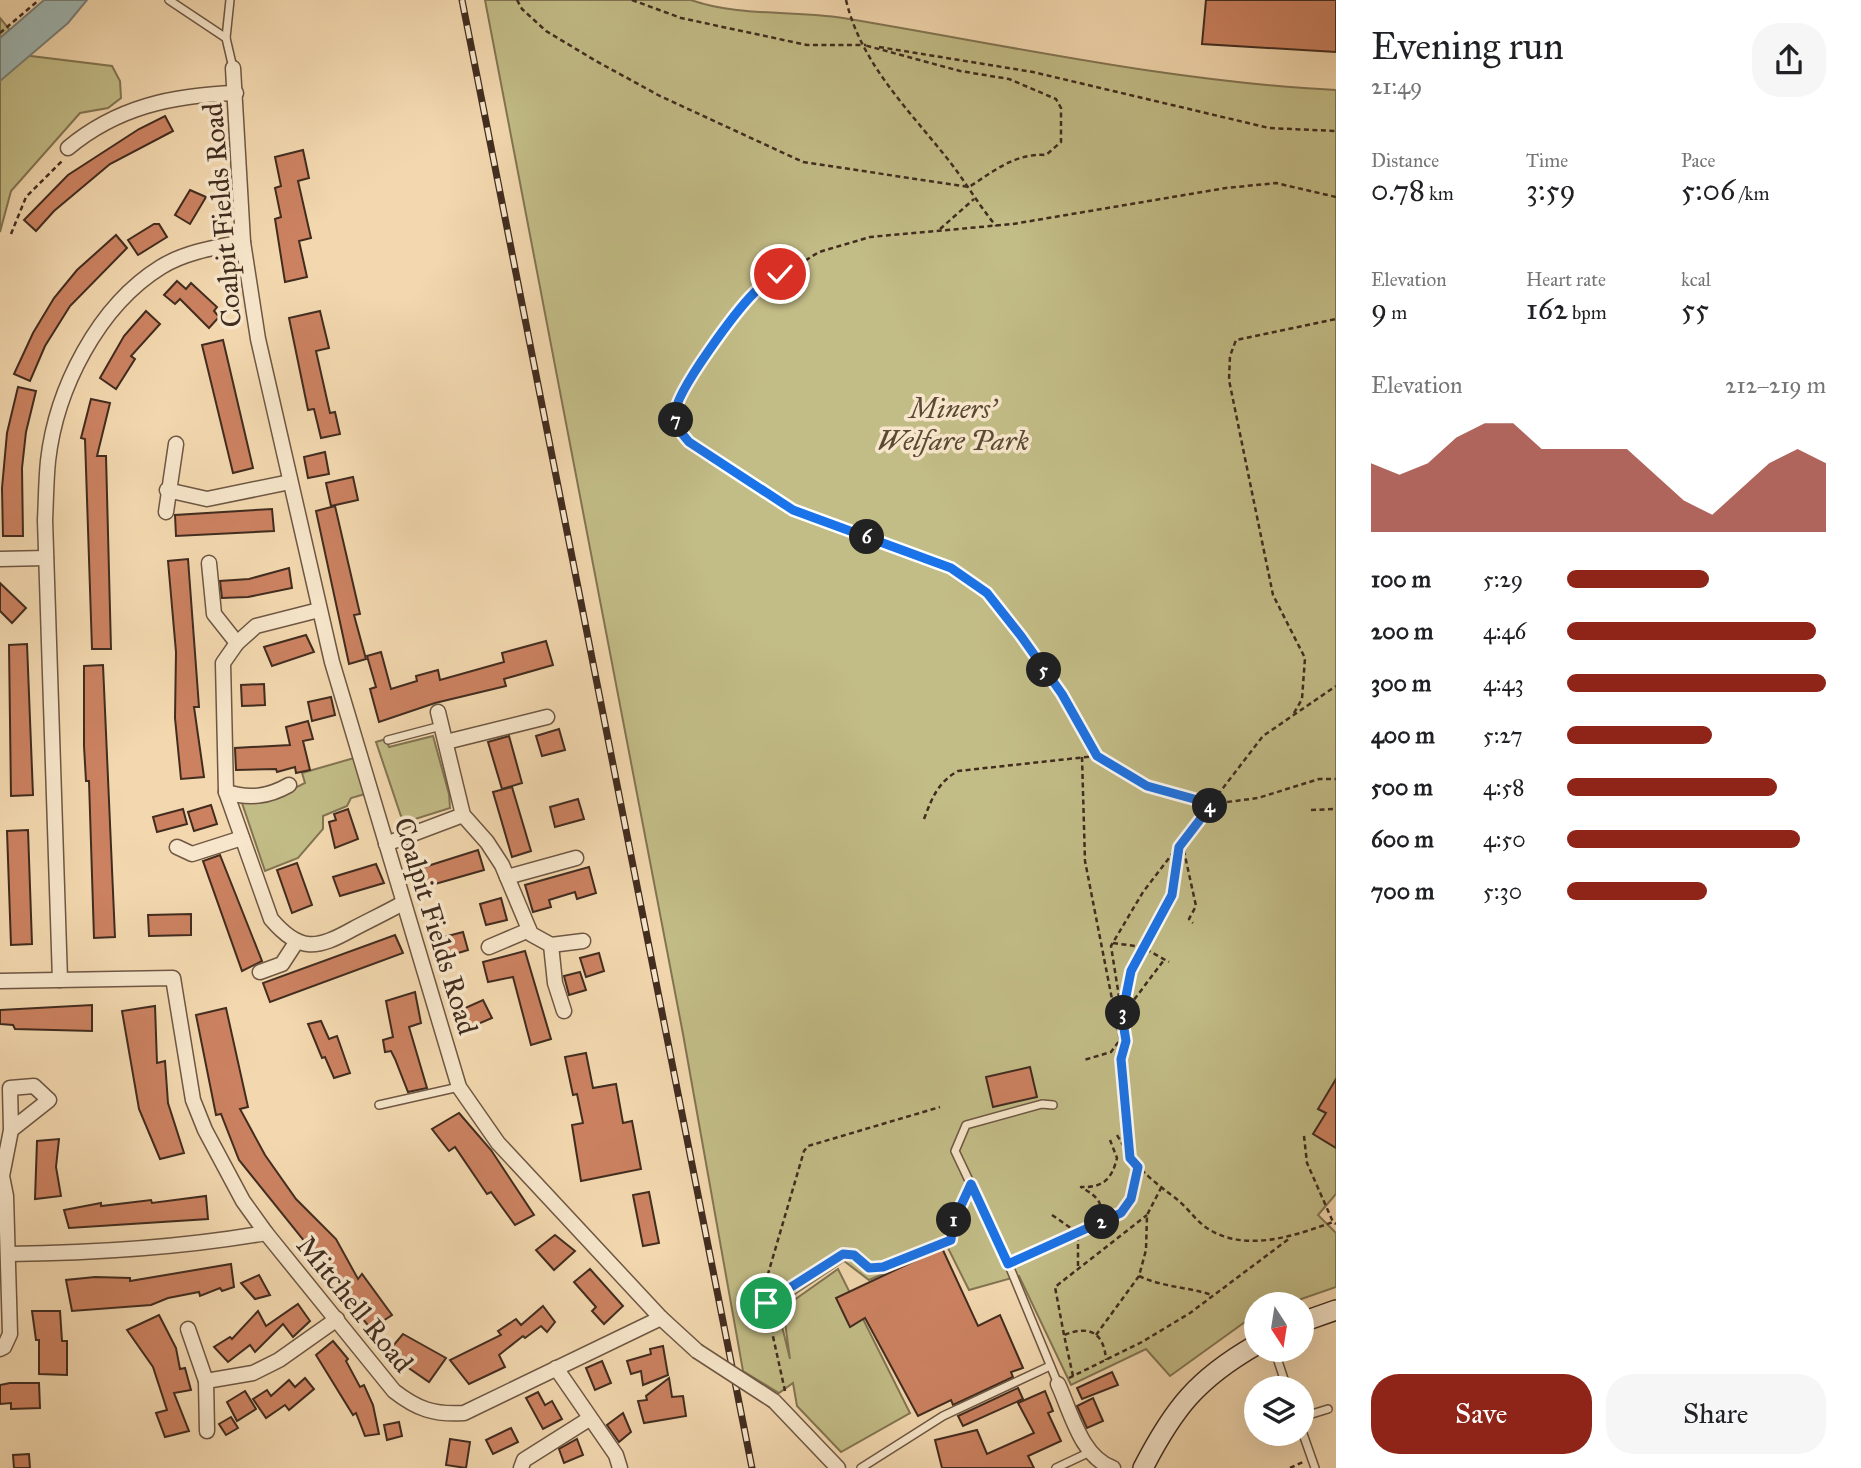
<!DOCTYPE html>
<html lang="en">
<head>
<meta charset="utf-8">
<style>
	:root { --surface:#fff; --page:#f6f6f6; --text:#202124; --muted:#757577; --accent:#8f2418 }
	body { margin:0; font-family:"IM FELL Great Primer",serif; background:var(--page); color:var(--text); height:100vh; display:flex; flex-direction:column; font-size:26px; white-space:nowrap }
	* { box-sizing:border-box; margin:0 }
	p { font-size:23px; color:var(--muted) }
	.icon { flex:none; width:38px; height:38px; fill:none; stroke:currentColor; stroke-width:2; stroke-linecap:round; stroke-linejoin:round }
	.map { position:relative; flex:1; overflow:hidden }
	.details { display:flex; flex-direction:column; background:var(--surface); width:525px }
	.details>* { flex:none }
	.needle { width:46px; rotate:168deg }
	.controls { position:absolute; left:1244px; top:1292px; display:grid; gap:14px }
	.controls a { display:grid; place-items:center; width:70px; height:70px; border-radius:50%; background:var(--surface); box-shadow:0 7px 28px #0002; font-size:35px }
	.pin { position:absolute; display:grid; place-items:center; width:60px; height:60px; color:#fff; margin:-30px; border:4px solid #fff; border-radius:50%; box-shadow:0 2px 7px #0007 }
	.km { position:absolute; width:35px; height:35px; margin:-18px; border-radius:50%; background:#222; color:#fff; font-size:19px; line-height:35px; text-align:center }
	.round { display:grid; place-items:center; flex:none; width:74px; height:74px; border-radius:28px; background:var(--page) }
	.overview { display:flex; align-items:center; justify-content:space-between; height:119px; padding:0 35px }
	h1 { font-size:38px; font-weight:600; line-height:52px }
	.figures { display:grid; grid-template-columns:repeat(3,1fr); gap:10px; height:119px; padding:7px 35px }
	.figures div { display:grid; align-content:center }
	.figures b { font-size:30px; font-weight:600 }
	.figures small { font-size:19px; font-weight:400 }
	.figures p { font-size:19px }
	.chart { height:196px; padding:14px 35px }
	.chart p { display:flex; justify-content:space-between }
	.chart svg { width:100%; height:126px; margin-top:7px; fill:var(--accent); opacity:.7 }
	.action { display:flex; gap:14px; margin-top:auto; padding:14px 35px }
	.action a { flex:1; height:80px; border-radius:28px; background:var(--accent); color:#fff; font-size:28px; font-weight:600; line-height:80px; text-align:center }
	.action a+a { background:var(--page); color:var(--text) }
	ul { padding:0 35px; list-style:none; font-size:23px }
	li { display:grid; grid-template-columns:112px 84px 1fr; align-items:center; height:52px }
	li i { height:18px; border-radius:9px; background:var(--accent) }
	main { display:flex; flex:1; min-height:0 }
	.map>svg:first-child { display:block }
	.green { fill:#c2bc86; stroke:#827452; stroke-width:2 }
	.water { fill:#9fb8b5; stroke:#798079; stroke-width:2 }
	.building { fill:#cc8261; stroke:#412c1f; stroke-width:2 }
	.lines { fill:none; stroke-linecap:round; stroke-linejoin:round }
	.lane-casing { stroke:#6e5743; stroke-width:10 }
	.street-casing { stroke:#6e5743; stroke-width:17 }
	.secondary-casing { stroke:#412c1f; stroke-width:22 }
	.path { stroke:#412c1f; stroke-width:2.5; stroke-dasharray:5 3.5; stroke-linecap:butt }
	.lane { stroke:#f7e6cb; stroke-width:7 }
	.street { stroke:#f7e6cb; stroke-width:14 }
	.secondary { stroke:#f7e6cb; stroke-width:19 }
	.rail-casing { stroke:#412c1f; stroke-width:7 }
	.rail { stroke:#f7e6cb; stroke-width:4.5; stroke-dasharray:13; stroke-linecap:butt }
	.street-bridge-casing { stroke:#6e5743; stroke-width:17; stroke-linecap:butt }
	.street-bridge { stroke:#f7e6cb; stroke-width:14 }
	.route-casing { stroke:#fff; stroke-width:14 }
	.route { stroke:#1a73e8; stroke-width:9 }
	.labels { text-anchor:middle; dominant-baseline:central; stroke-width:7; stroke-linejoin:round; paint-order:stroke }
	.street-label { font-size:28px; fill:#412c1f; stroke:#f7e6cb }
	.park-label { font-size:28px; font-style:italic; fill:#5b4934; stroke:#f7e6cb }
</style>
</head>
<body>
<main>
<div class="map">
<svg width="1336" height="1468" viewBox="0 0 1336 1468">
	<rect width="100%" height="100%" fill="#f3d8af"/>
	<filter id="stains"><feTurbulence type="fractalNoise" baseFrequency=".00286" numOctaves="4"/><feColorMatrix values="0 0 0 0 .2 0 0 0 0 .09 0 0 0 0 .02 0 0 0 .5 -.17"/></filter>
	<radialGradient id="worn" r=".72"><stop offset=".6" stop-color="#630" stop-opacity="0"/><stop offset="1" stop-color="#630" stop-opacity=".3"/></radialGradient>
	<!-- green -->
	<g class="green">
		<path d="M485,0H691C739,17 793,10 843,18C1006,45 1171,82 1336,90V1194L1318,1215L1336,1233V1287L1287,1304H1256V1314L1170,1376L1146,1349L1071,1385L1019,1276L969,1290L947,1246L869,1280L844,1261L777,1306L790,1359L783,1308L838,1269L910,1413L841,1452L797,1406L793,1383L779,1393L743,1371L683,1034Z"/>
		<path d="M0,18L31,56L112,66L120,81L121,98L108,108L80,113L11,191L0,232Z"/>
		<path d="M433,736L449,794L450,808L409,821L401,816L376,742L386,739L389,747Z"/>
		<path d="M354,758L365,794L351,798L347,806L323,816V829L298,858L265,871L242,803L279,796L305,783L302,773Z"/>
	</g>
	<!-- water -->
	<path class="water" d="M44,0H87L68,23L0,81V38Z"/>
	<!-- building -->
	<g class="building">
		<path d="M1206,0H1336V52L1202,44Z"/>
		<path d="M165,116L173,131L110,164L54,211L36,231L24,220L68,175L139,129Z"/>
		<path d="M303,150L309,178L298,181L311,238L299,241L307,277L285,282L275,219L281,217L275,188L281,186L275,157Z"/>
		<path d="M190,190L206,197L190,224L175,215Z"/>
		<path d="M154,224H159L167,237L138,255L128,240Z"/>
		<path d="M116,235L127,248L70,306L45,346L30,381L14,374L33,333L54,298L77,270Z"/>
		<path d="M177,281L186,289L191,283L217,307L214,311L219,317L209,328L180,299L175,304L164,295Z"/>
		<path d="M146,311L160,324L131,356L135,359L116,389L100,378L124,336Z"/>
		<path d="M320,311L329,348L316,351L330,413L335,412L340,434L321,438L314,409L308,410L289,318Z"/>
		<path d="M223,340L253,468L233,473L202,345Z"/>
		<path d="M18,387L36,391L26,432L22,468L23,536H3L2,488L7,433Z"/>
		<path d="M91,399L110,403L97,456H106L111,649H92L85,439L81,438Z"/>
		<path d="M325,452L329,474L308,478L304,457Z"/>
		<path d="M353,477L358,500L331,506L326,483Z"/>
		<path d="M335,506L360,614L354,615L366,659L349,664L316,511Z"/>
		<path d="M272,509L274,531L176,536L175,515Z"/>
		<path d="M188,559L199,707H194L204,777L181,779L175,718L176,652L168,561Z"/>
		<path d="M289,568L292,588L248,597L222,598L220,581L249,579Z"/>
		<path d="M0,583L26,608L12,623L0,611Z"/>
		<path d="M306,635L314,652L272,666L264,647Z"/>
		<path d="M546,641L553,665L504,679L506,686L435,703L379,722L370,689L376,687L367,656L381,652L391,689L417,681L416,676L438,670L440,680L504,662L502,653Z"/>
		<path d="M27,644L33,795L11,796L9,645Z"/>
		<path d="M103,665L115,937L94,938L89,781H86L84,746V666Z"/>
		<path d="M264,684L265,705L242,706L241,685Z"/>
		<path d="M331,697L335,715L312,721L308,702Z"/>
		<path d="M308,721L313,739L303,741L310,770L296,773L295,767L277,772L276,769L236,770L235,748L290,745L286,727Z"/>
		<path d="M559,729L565,750L542,756L536,736Z"/>
		<path d="M509,736L522,783L502,789L488,742Z"/>
		<path d="M512,787L531,851L512,857L493,792Z"/>
		<path d="M578,799L584,819L555,827L550,807Z"/>
		<path d="M211,805L217,824L194,831L188,812Z"/>
		<path d="M183,809L187,824L157,832L153,817Z"/>
		<path d="M348,809L358,839L335,848L329,822L336,820L334,814Z"/>
		<path d="M28,830L32,944L11,945L7,831Z"/>
		<path d="M478,850L484,870L421,888L415,870Z"/>
		<path d="M220,855L262,961L242,971L203,861Z"/>
		<path d="M297,863L312,905L292,913L277,870Z"/>
		<path d="M376,864L384,883L340,896L333,877Z"/>
		<path d="M589,867L596,893L577,899L575,892L549,900L551,907L533,912L525,885Z"/>
		<path d="M501,898L507,920L486,925L480,904Z"/>
		<path d="M191,914V935L149,936L148,915Z"/>
		<path d="M463,932L468,950L445,957L440,938Z"/>
		<path d="M395,935L403,953L270,1002L263,983Z"/>
		<path d="M525,951L551,1039L531,1045L513,977L488,982L483,962Z"/>
		<path d="M599,953L604,971L586,977L580,958Z"/>
		<path d="M580,972L586,990L569,995L564,976Z"/>
		<path d="M415,992L421,1023L409,1027L427,1088L408,1092L395,1059L391,1051L385,1052L383,1040L393,1037L386,1001Z"/>
		<path d="M483,1000L492,1018L471,1027L463,1009Z"/>
		<path d="M92,1005V1031L15,1029L13,1025L0,1024V1010Z"/>
		<path d="M155,1006L157,1063L165,1061L168,1103L184,1153L160,1159L139,1109L122,1011Z"/>
		<path d="M226,1008L248,1107L240,1109L265,1155L296,1199L336,1239L358,1279L362,1274L392,1315L371,1329L343,1295L346,1292L335,1279L338,1277L334,1278L239,1160L221,1114L216,1115L196,1015Z"/>
		<path d="M321,1021L329,1039L337,1036L350,1073L334,1078L325,1057L322,1058L308,1024Z"/>
		<path d="M586,1053L593,1088L616,1084L623,1123L632,1121L641,1169L581,1181L572,1125L583,1123L577,1094L573,1095L565,1057Z"/>
		<path d="M1030,1067L1037,1097L993,1107L986,1077Z"/>
		<path d="M1336,1079V1148L1313,1134L1326,1113L1318,1109Z"/>
		<path d="M459,1113L491,1150L534,1215L515,1225L491,1192L487,1194L455,1147L449,1151L432,1129Z"/>
		<path d="M59,1139L56,1167L61,1196L35,1199L37,1141Z"/>
		<path d="M649,1192L659,1243L643,1246L633,1195Z"/>
		<path d="M206,1196L208,1219L69,1228L64,1210L101,1203V1206L151,1200L152,1203Z"/>
		<path d="M555,1235L575,1251L554,1270L536,1250Z"/>
		<path d="M942,1248L978,1326L1000,1315L1023,1368L1011,1372L1013,1377L953,1405L951,1400L918,1416L865,1318L850,1327L836,1298Z"/>
		<path d="M231,1264L234,1287L222,1291L220,1288L200,1296L199,1292L168,1298L151,1305L72,1311L66,1280L95,1277L130,1278V1281Z"/>
		<path d="M590,1269L623,1306L604,1324L592,1311L596,1307L574,1282Z"/>
		<path d="M259,1275L270,1295L255,1299L241,1283Z"/>
		<path d="M298,1304L310,1321L293,1337L283,1324L255,1352L250,1345L228,1362L214,1347L230,1337L232,1339L258,1311L266,1326Z"/>
		<path d="M543,1306L555,1322L547,1332L541,1326L525,1338L523,1336L499,1355L505,1367L469,1384L450,1360L501,1335L498,1331L516,1319L521,1325Z"/>
		<path d="M32,1311H60L62,1341H67V1375L39,1374V1340H36Z"/>
		<path d="M159,1315L176,1348L180,1369L185,1368L191,1390L174,1393L189,1431L165,1437L156,1413L167,1410L153,1367L127,1330Z"/>
		<path d="M403,1334L446,1358L429,1382L387,1353Z"/>
		<path d="M333,1341L348,1359L346,1361L360,1387L364,1385L373,1405L379,1434L365,1436L356,1413L353,1415L316,1355Z"/>
		<path d="M663,1346L668,1375L643,1385L641,1371L631,1374L627,1361L651,1354L650,1349Z"/>
		<path d="M602,1361L611,1383L595,1390L586,1368Z"/>
		<path d="M1112,1372L1118,1385L1082,1399L1077,1388Z"/>
		<path d="M305,1378L314,1389L289,1410L285,1405L266,1418L253,1399L267,1390L271,1396L289,1380L295,1387Z"/>
		<path d="M669,1378L672,1397L683,1396L686,1416L644,1423L638,1401L647,1400L646,1396Z"/>
		<path d="M10,1383H39L40,1408L11,1409V1403L0,1404V1385Z"/>
		<path d="M1018,1388L1023,1399L963,1426L958,1416Z"/>
		<path d="M245,1391L256,1409L237,1421L227,1402Z"/>
		<path d="M1045,1391L1053,1411L1048,1413L1061,1441L1028,1456L1034,1468H942L935,1440L977,1430L987,1454L1034,1433L1018,1403Z"/>
		<path d="M538,1392L545,1405L552,1401L562,1419L543,1429L526,1398Z"/>
		<path d="M1093,1398L1103,1421L1087,1428L1077,1406Z"/>
		<path d="M623,1413L631,1432L619,1442L607,1425Z"/>
		<path d="M231,1417L238,1428L226,1435L219,1424Z"/>
		<path d="M399,1422L402,1436L387,1440L384,1425Z"/>
		<path d="M511,1428L518,1442L493,1454L486,1440Z"/>
		<path d="M450,1439L470,1442L466,1468L446,1465Z"/>
		<path d="M577,1439L583,1455L564,1463L559,1449Z"/>
		<path d="M29,1454L30,1468H14L13,1455Z"/>
	</g>
	<g class="lines">
		<!-- lane casing -->
		<g class="lane-casing">
			<g id="lane">
				<path d="M169,0L226,38L233,68"/>
				<path d="M226,38L230,0"/>
				<path d="M388,740L441,726"/>
				<path d="M379,1105L459,1087"/>
				<path d="M1053,1105L1042,1104L966,1125L955,1151L1008,1263L1058,1384"/>
				<path d="M1274,1349L1287,1388"/>
				<path d="M1302,1417L1328,1409"/>
				<path d="M1302,1431L1315,1468"/>
				<path d="M861,1468L943,1416L1050,1366"/>
				<path d="M1056,1468L1090,1452"/>
			</g>
		</g>
		<!-- street casing -->
		<g class="street-casing">
			<g id="street">
				<path d="M233,68L243,242L258,339L332,662L459,1087L498,1143L661,1318L697,1351"/>
				<path d="M68,148C117,107 173,95 236,93"/>
				<path d="M167,490L207,499L290,482"/>
				<path d="M166,512L176,444"/>
				<path d="M0,559L46,558"/>
				<path d="M209,563L214,614L237,643"/>
				<path d="M319,610L256,626L237,643L223,663L226,792L271,919C300,953 317,949 353,929C370,920 387,912 403,903"/>
				<path d="M438,712L463,815L487,842L502,865L531,934L551,945L555,983L564,1011"/>
				<path d="M446,742L547,717"/>
				<path d="M226,792C249,799 268,797 289,785"/>
				<path d="M386,844L463,815"/>
				<path d="M177,847L192,854L242,838"/>
				<path d="M507,877L576,858"/>
				<path d="M551,945L583,941"/>
				<path d="M489,947L529,930"/>
				<path d="M260,972L282,964L297,941"/>
				<path d="M60,980L45,520C46,501 46,481 48,461C56,389 98,306 161,267C185,252 217,247 243,242"/>
				<path d="M0,981L173,978L193,1100L205,1130L243,1201L266,1233L394,1391C417,1409 434,1415 464,1413L661,1318"/>
				<path d="M8,1254C95,1253 180,1248 266,1233"/>
				<path d="M188,1329L206,1381L207,1431"/>
				<path d="M0,1349L4,1347L10,1334L6,1196L2,1176L11,1130L49,1100L34,1086L10,1088L11,1130"/>
				<path d="M556,1368L616,1455L620,1468"/>
				<path d="M206,1381L253,1373L279,1360L337,1319"/>
				<path d="M1058,1384C1071,1412 1081,1457 1113,1468"/>
				<path d="M774,1401L838,1468"/>
				<path d="M521,1468L524,1460L589,1419"/>
			</g>
		</g>
		<!-- secondary casing -->
		<g class="secondary-casing">
			<g id="secondary">
				<path d="M1302,1322L1336,1310"/>
				<path d="M1143,1468C1174,1408 1197,1379 1256,1345"/>
			</g>
		</g>
		<!-- path -->
		<g class="path">
			<path d="M517,0L522,9L546,31L596,61L660,96L803,162L969,187C994,171 1015,153 1046,155L1061,142V108L1056,99L1009,79L960,71L864,45"/>
			<path d="M632,0L681,18L807,45H866"/>
			<path d="M846,0C861,63 907,108 946,157C964,179 977,203 996,226"/>
			<path d="M0,33L39,0"/>
			<path d="M879,47L1033,72L1269,128L1336,131"/>
			<path d="M1336,197L1276,183L1226,188L1013,224L870,237L819,252L755,292L695,373L682,392L675,413L679,430L689,442L793,510L951,568L987,593L1061,694L1097,756L1147,786L1212,804L1258,798L1319,779H1336"/>
			<path d="M940,229L974,199"/>
			<path d="M11,234L26,197L63,160"/>
			<path d="M1294,713L1302,699L1305,658L1273,595L1229,380L1230,356L1236,340L1336,319"/>
			<path d="M1082,757L1085,861L1120,1040L1111,1052L1084,1060"/>
			<path d="M1311,810L1336,809"/>
			<path d="M924,819C932,798 938,782 958,771L1096,756"/>
			<path d="M1182,842L1196,906L1189,919L1193,923"/>
			<path d="M1113,943L1142,947L1169,962"/>
			<path d="M1123,1012L1131,971L1172,895L1178,849"/>
			<path d="M1124,1013L1164,960"/>
			<path d="M1117,1135C1134,1165 1147,1177 1174,1197C1187,1206 1196,1222 1210,1230C1248,1252 1294,1236 1333,1222L1336,1224"/>
			<path d="M1304,1136L1307,1163L1333,1222"/>
			<path d="M1130,1158L1121,1059L1126,1041L1111,946L1143,892L1263,736L1336,686"/>
			<path d="M1052,1215L1078,1233V1268"/>
			<path d="M1100,1222C1104,1202 1098,1197 1081,1187C1103,1188 1112,1179 1117,1158L1110,1140"/>
			<path d="M1019,1259L1121,1213L1131,1199L1138,1167"/>
			<path d="M1139,1276C1162,1287 1188,1287 1212,1295"/>
			<path d="M766,1303L843,1254L854,1255L869,1268L883,1267L951,1240L953,1223L965,1197"/>
			<path d="M1064,1335L1055,1287L1147,1215"/>
			<path d="M1096,1335L1139,1276L1146,1250L1147,1215L1161,1188"/>
			<path d="M1073,1376L1064,1335C1089,1325 1104,1332 1106,1360"/>
			<path d="M1069,1378L1142,1342L1190,1313L1290,1238"/>
			<path d="M785,1391L763,1291L804,1151L808,1146L940,1107"/>
			<path d="M1290,1468L1303,1462"/>
		</g>
		<!-- lane -->
		<use href="#lane" class="lane"/>
		<!-- street -->
		<use href="#street" class="street"/>
		<!-- secondary -->
		<use href="#secondary" class="secondary"/>
		<!-- rail casing -->
		<g class="rail-casing">
			<path id="rail" d="M462,0L752,1468"/>
		</g>
		<!-- rail -->
		<use href="#rail" class="rail"/>
		<!-- street-bridge casing -->
		<g class="street-bridge-casing">
			<path id="street-bridge" d="M697,1351L774,1401"/>
		</g>
		<!-- street-bridge -->
		<use href="#street-bridge" class="street-bridge"/>
	</g>
	<g class="lines">
		<!-- route casing -->
		<g class="route-casing">
			<path id="route" d="M766,1303L843,1254L854,1255L869,1268L883,1267L951,1240L953,1223L971,1184L1008,1264L1121,1213L1131,1199L1138,1167L1130,1158L1121,1059L1126,1041L1122,1016L1131,971L1172,895L1179,847L1212,804L1147,786L1097,756L1062,694L1021,636L987,593L951,568L793,510L689,442C682,434 675,426 675,414C675,392 737,310 754,293C761,286 771,280 780,274"/>
		</g>
		<!-- route -->
		<use href="#route" class="route"/>
	</g>
	<g class="labels">
		<!-- street labels -->
		<g class="street-label">
			<text transform="translate(222 215) rotate(-95)">Coalpit Fields Road</text>
			<text transform="translate(436 926) rotate(73)">Coalpit Fields Road</text>
			<text transform="translate(355 1304) rotate(51)">Mitchell Road</text>
		</g>
		<!-- park labels -->
		<g class="park-label">
			<text x="953" y="408">Miners'<tspan x="953" dy="32">Welfare Park</tspan></text>
		</g>
	</g>
	<rect width="100%" height="100%" filter="url(#stains)"/>
	<rect width="100%" height="100%" fill="url(#worn)"/>
</svg>
<div class="controls">
<a><svg class="needle" viewBox="-14 -14 28 28"><path d="M0-13l5 13h-10z" fill="#e53935"/><path d="M0 13l5-13h-10z" fill="#757577"/></svg></a>
<a><svg class="icon" aria-label="layers" viewBox="0 0 24 24"><path d="M12 4l9 5-9 5-9-5zM3 14l9 5 9-5"/></svg></a>
</div>
<div class="pin" style="left:766px;top:1303px;background:#1e9e55"><svg class="icon" aria-label="arrive" viewBox="0 0 24 24"><path d="M6 21V4h12l-3 4 3 4H6"/></svg></div>
<div class="pin" style="left:780px;top:274px;background:#d93025"><svg class="icon" aria-label="check" viewBox="0 0 24 24"><path d="M5 12l5 5 9-10"/></svg></div>
<b class="km" style="left:954px;top:1220px">1</b>
<b class="km" style="left:1102px;top:1222px">2</b>
<b class="km" style="left:1123px;top:1013px">3</b>
<b class="km" style="left:1210px;top:806px">4</b>
<b class="km" style="left:1044px;top:670px">5</b>
<b class="km" style="left:867px;top:537px">6</b>
<b class="km" style="left:676px;top:420px">7</b>
</div>
<section class="details">
<div class="overview"><div><h1>Evening run</h1><p>21:49</p></div><a class="round"><svg class="icon" aria-label="share" viewBox="0 0 24 24"><path d="M12 15V3M7 8l5-5 5 5M5 13v7h14v-7"/></svg></a></div>
<div class="figures">
<div><p>Distance</p><b>0.78<small> km</small></b></div>
<div><p>Time</p><b>3:59</b></div>
<div><p>Pace</p><b>5:06<small> /km</small></b></div>
</div>
<div class="figures">
<div><p>Elevation</p><b>9<small> m</small></b></div>
<div><p>Heart rate</p><b>162<small> bpm</small></b></div>
<div><p>kcal</p><b>55</b></div>
</div>
<div class="chart"><p><span>Elevation</span>212–219 m</p>
<svg viewBox="0 0 160 44" preserveAspectRatio="none"><path d="M0 44V20L10 24L20 20L30 11L40 6L50 6L60 15L70 15L80 15L90 15L100 24L110 33L120 38L130 29L140 20L150 15L160 20V44z"/></svg>
</div>
<ul>
<li><b>100 m</b>5:29<i style="width:55%"></i></li>
<li><b>200 m</b>4:46<i style="width:96%"></i></li>
<li><b>300 m</b>4:43<i style="width:100%"></i></li>
<li><b>400 m</b>5:27<i style="width:56%"></i></li>
<li><b>500 m</b>4:58<i style="width:81%"></i></li>
<li><b>600 m</b>4:50<i style="width:90%"></i></li>
<li><b>700 m</b>5:30<i style="width:54%"></i></li>
</ul>
<div class="action"><a>Save</a><a>Share</a></div>
</section>
</main>
</body>
</html>
